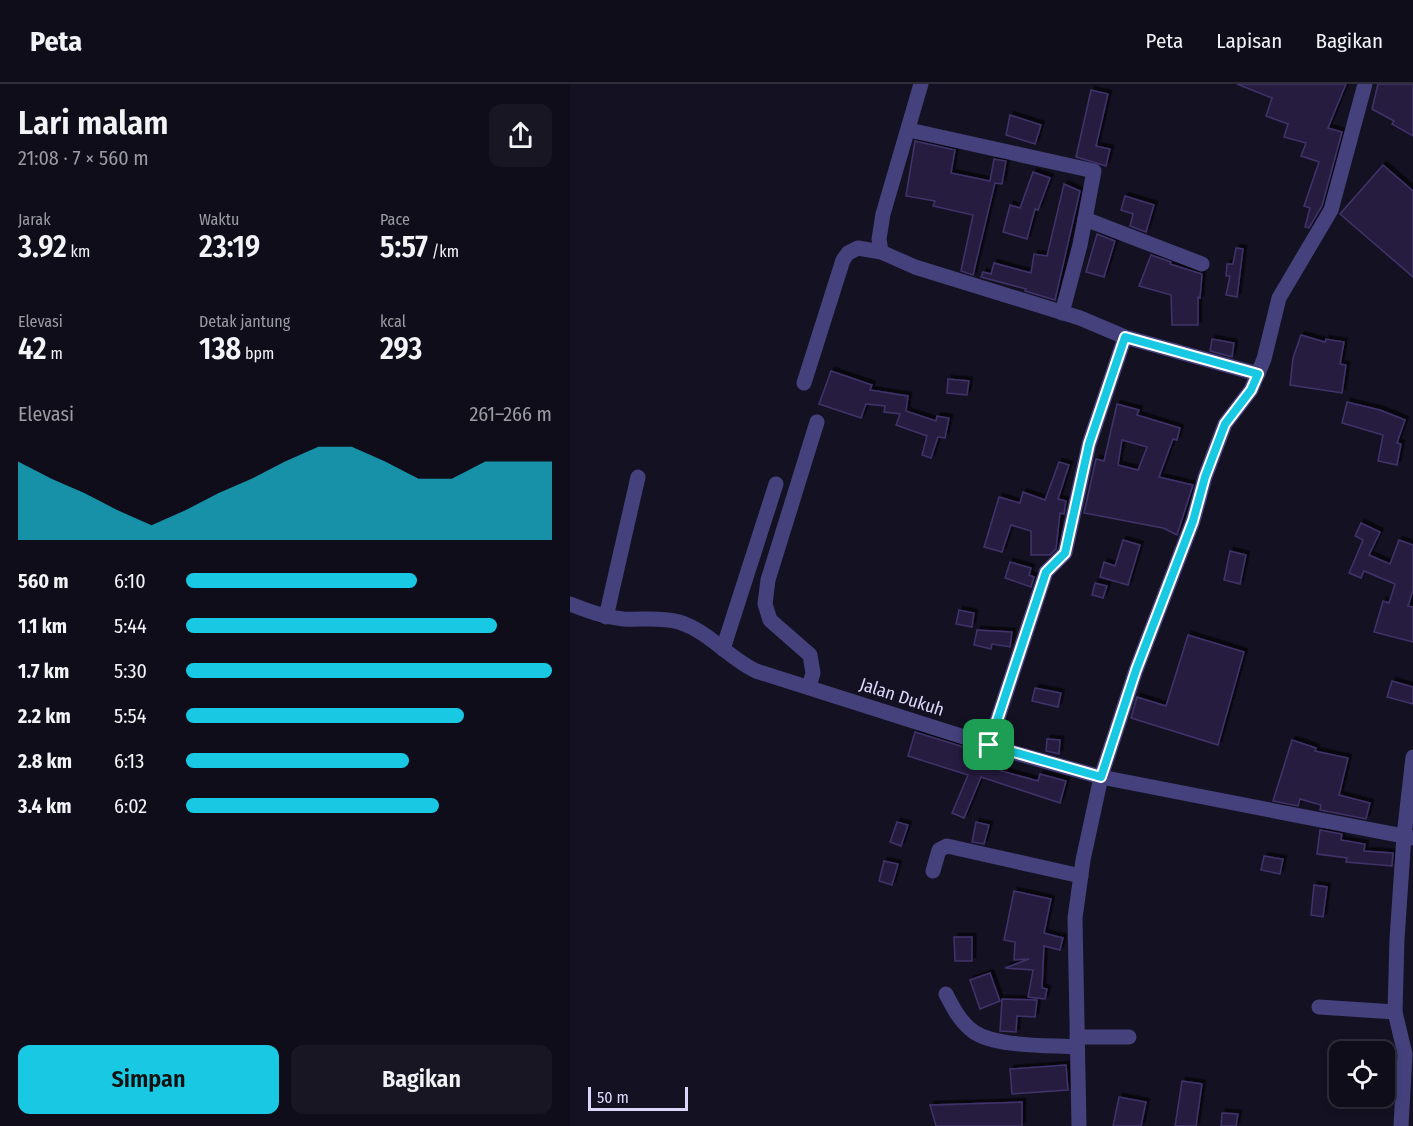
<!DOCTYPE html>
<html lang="id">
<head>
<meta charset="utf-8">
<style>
	:root { --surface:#0f0d1a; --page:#181623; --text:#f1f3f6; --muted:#9b9ca2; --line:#2f2d39; --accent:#19c9e3 }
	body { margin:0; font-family:"Fira Sans Condensed",sans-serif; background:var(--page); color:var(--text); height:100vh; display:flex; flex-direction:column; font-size:22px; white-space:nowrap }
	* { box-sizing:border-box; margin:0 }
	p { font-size:20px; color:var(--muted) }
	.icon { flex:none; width:33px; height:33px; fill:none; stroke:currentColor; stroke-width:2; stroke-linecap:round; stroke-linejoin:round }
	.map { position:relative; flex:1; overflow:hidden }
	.drawer { display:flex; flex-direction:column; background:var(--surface); width:570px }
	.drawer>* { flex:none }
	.buttons { position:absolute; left:759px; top:957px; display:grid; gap:12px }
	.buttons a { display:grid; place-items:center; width:66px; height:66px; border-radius:12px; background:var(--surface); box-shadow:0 3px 9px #0003,0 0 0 2px var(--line); font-size:30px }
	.scale { position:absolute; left:18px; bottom:15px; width:100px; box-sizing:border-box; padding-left:6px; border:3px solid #dbd6fa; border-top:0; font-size:16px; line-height:21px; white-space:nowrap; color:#dbd6fa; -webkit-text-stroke:4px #141122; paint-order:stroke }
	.pin { position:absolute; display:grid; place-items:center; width:51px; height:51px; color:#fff; margin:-26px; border-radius:12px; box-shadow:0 3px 9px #0006 }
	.round { display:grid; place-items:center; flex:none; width:63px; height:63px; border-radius:12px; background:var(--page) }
	.headline { display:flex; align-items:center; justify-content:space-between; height:102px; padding:0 18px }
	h1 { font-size:33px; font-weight:600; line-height:45px }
	.figures { display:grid; grid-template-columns:repeat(3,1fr); gap:9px; height:102px; padding:6px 18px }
	.figures div { display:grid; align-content:center }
	.figures b { font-size:30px; font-weight:600 }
	.figures small { font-size:16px; font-weight:400 }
	.figures p { font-size:16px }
	.chart { height:168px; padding:12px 18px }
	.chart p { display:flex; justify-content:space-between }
	.chart svg { width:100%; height:108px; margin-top:6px; fill:var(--accent); opacity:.7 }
	.action { display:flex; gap:12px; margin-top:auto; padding:12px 18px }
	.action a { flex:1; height:69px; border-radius:12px; background:var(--accent); color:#111; font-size:24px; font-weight:600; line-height:69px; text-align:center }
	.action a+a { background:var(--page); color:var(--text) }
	ul { padding:0 18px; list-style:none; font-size:20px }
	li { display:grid; grid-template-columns:96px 72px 1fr; align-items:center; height:45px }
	li i { height:15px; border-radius:8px; background:var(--accent) }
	header { display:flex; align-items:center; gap:36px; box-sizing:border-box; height:84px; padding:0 30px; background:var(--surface); border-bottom:2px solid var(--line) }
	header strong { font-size:28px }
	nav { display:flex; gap:33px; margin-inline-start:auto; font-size:21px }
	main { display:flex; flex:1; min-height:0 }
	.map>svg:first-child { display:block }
	.building { fill:#271f41; stroke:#40336a; stroke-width:1.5; fill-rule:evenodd; filter:url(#shadow) }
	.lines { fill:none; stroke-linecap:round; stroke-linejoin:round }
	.minor { stroke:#45417c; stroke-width:15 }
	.route-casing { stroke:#fff; stroke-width:12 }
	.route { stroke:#19c9e3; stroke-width:8 }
	.labels { text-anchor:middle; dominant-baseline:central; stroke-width:6; stroke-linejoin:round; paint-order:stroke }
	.street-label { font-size:18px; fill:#dbd6fa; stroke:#141122 }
</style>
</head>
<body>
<header>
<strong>Peta</strong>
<nav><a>Peta</a><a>Lapisan</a><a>Bagikan</a></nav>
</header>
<main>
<section class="drawer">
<div class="headline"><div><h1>Lari malam</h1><p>21:08 · 7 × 560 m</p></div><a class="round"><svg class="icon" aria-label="share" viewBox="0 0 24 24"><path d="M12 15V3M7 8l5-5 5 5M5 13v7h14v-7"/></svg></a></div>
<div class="figures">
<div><p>Jarak</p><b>3.92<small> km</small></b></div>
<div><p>Waktu</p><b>23:19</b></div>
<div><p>Pace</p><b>5:57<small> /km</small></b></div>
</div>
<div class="figures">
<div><p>Elevasi</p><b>42<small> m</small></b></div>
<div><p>Detak jantung</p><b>138<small> bpm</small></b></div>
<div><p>kcal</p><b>293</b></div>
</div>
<div class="chart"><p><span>Elevasi</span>261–266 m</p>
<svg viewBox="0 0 160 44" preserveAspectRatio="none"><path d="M0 44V12L10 19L20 25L30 32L40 38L50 32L60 25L70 19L80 12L90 6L100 6L110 12L120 19L130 19L140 12L150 12L160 12V44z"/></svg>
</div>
<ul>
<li><b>560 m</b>6:10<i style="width:63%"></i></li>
<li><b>1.1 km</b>5:44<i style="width:85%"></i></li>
<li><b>1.7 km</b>5:30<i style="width:100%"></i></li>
<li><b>2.2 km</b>5:54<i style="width:76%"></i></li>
<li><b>2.8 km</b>6:13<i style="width:61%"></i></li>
<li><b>3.4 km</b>6:02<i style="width:69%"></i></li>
</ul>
<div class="action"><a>Simpan</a><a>Bagikan</a></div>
</section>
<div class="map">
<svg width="843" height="1042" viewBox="0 0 843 1042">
	<defs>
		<filter id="shadow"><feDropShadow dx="3.5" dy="-3.5" stdDeviation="0" flood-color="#0009"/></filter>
	</defs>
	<rect width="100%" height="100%" fill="#141122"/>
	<!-- building -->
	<g class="building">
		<path d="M667,0H776L758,44L772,48L752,122L739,144L735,143L740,124L734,122L749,78L731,72L736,59L714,53L718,40L696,32L702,14Z"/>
		<path d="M808,0H843V52L822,40L824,37L802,25Z"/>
		<path d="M521,6L538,10L526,62L540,65L536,82L506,73Z"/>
		<path d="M440,31L471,41L465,60L436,51Z"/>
		<path d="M345,57L385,66L381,89L420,97L424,75L436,77L432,100L425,99L403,191L391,187L403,131L363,122L365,117L336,112Z"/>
		<path d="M813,81L843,107V193L770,130Z"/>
		<path d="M463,88L480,94L468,126L465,125L457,155L433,148L440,121L450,124Z"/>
		<path d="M494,100L510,107L485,216L455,207L456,205L411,193L413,188L421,190L424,179L461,189L464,170L477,172Z"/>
		<path d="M555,112L584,121L576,148L560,142L563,130L551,126Z"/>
		<path d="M527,150L545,157L534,193L516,188Z"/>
		<path d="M666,164L673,165L667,213L656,211L660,192H656L657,180H663Z"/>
		<path d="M581,171L601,178L600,180L632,190L630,214L628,213V241H602L601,211L569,202Z"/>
		<path d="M731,251L755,258L756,255L774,258L770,280L776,281L772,309L720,301L723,274Z"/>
		<path d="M642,255L664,259L662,273L640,267Z"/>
		<path d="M261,287L302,301L300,306L338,312L336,327L366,337L367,332L379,334L375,354L368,353L361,374L352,371L357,352L326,341L330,330L314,328L315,322L296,320L291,334L249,320Z"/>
		<path d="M378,295L399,297L397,311L377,309Z"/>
		<path d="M777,318L810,326L835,336L827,359L831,360L827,381L808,377L813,351L772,339Z"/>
		<path d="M547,320L569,326L567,331L610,344L607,356L603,355L589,393L623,401L607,451L593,444L514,429L526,375L534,377ZM552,356L577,363L568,386L548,381Z"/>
		<path d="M489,378L499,381L488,415L496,417L494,430L490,429L486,465L480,471H461V447L441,441L432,468L414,463L429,413L450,419L453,408L475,416Z"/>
		<path d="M791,439L810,448L799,471L820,480L829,456L843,461V506L838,522L843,523V558L804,548L813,517L819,519L825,500L794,487L791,494L779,489L793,456L785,452Z"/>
		<path d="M553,456L570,461L558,501L530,493L534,478L545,482Z"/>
		<path d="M660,467L676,471L670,500L654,496Z"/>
		<path d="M440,478L461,484L459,491L464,493L461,503L435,494Z"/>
		<path d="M525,499L537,502L533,514L522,511Z"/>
		<path d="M389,526L404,529L402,543L386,540Z"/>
		<path d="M407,546L442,548L440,563L422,560L421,565L404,561Z"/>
		<path d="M618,551L674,568L648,661L561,634L567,613L596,622Z"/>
		<path d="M822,597L843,603V620L817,613Z"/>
		<path d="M465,604L491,609L488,623L462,617Z"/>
		<path d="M345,648L397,664L396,669L410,673L409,678L435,688L468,697L470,690L496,697L490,719L411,693L394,734L382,729L398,691L338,672Z"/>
		<path d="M477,655L490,656L489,670L476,667Z"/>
		<path d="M722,656L746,664L745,667L778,674L769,711L800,719L796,735L750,726L751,721L730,715L728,722L703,717Z"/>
		<path d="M327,738L338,741L331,762L320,758Z"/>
		<path d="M406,738L419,741L414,760L402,758Z"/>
		<path d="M750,746L772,750L771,756L795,760L794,767L823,769L822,782L776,778L777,774L747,770Z"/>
		<path d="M694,772L713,775L710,790L691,786Z"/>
		<path d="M314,777L328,780L322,801L309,797Z"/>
		<path d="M744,801L757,803L753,833L741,831Z"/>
		<path d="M444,807L481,815L474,849L493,854L490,866L474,862L472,904L477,905L475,915L458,913L463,886L435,884L459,875L444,876L445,858L434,856Z"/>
		<path d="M384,853H402V877H385Z"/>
		<path d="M420,889L430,917L410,925L400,896Z"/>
		<path d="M432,915L467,916L465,933L447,932L446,948L430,947Z"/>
		<path d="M496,981L498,1006L442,1010L440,985Z"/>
		<path d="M612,997L632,1000L626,1042H605Z"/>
		<path d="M549,1013L576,1018L571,1042H543Z"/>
		<path d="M452,1018V1042H366L360,1021Z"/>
		<path d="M652,1029L668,1030L666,1042H651Z"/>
	</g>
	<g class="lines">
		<!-- minor -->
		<g class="minor">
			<path d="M339,46L524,87L510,161L492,229"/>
			<path d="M515,135L632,180"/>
			<path d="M311,168L309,155L313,130L351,0"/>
			<path d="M234,299L273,176L278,169L288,164L311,168L345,183L510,234L555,253L688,290"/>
			<path d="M0,520C18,527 34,533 53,535C72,536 90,533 109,538C140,548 157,573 186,587L438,667L531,693L843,754"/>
			<path d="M36,533L68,393"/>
			<path d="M153,565L206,400"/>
			<path d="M239,603L243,589L240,571L200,536L195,520L198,496L247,338"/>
			<path d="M419,661L476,488L495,469L519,360L555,253"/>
			<path d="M363,787L369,766L377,762L511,792"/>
			<path d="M376,910C383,924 391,939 404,948C426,963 479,961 507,963"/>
			<path d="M749,923L825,928"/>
			<path d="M507,953H559"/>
			<path d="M509,1042L505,834L513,776L531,693L566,586L623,437L635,393L655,340L681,306L694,275L709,214L761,126L795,0"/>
			<path d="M831,1042L835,970L825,928L827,855L834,752L843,673"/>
		</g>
	</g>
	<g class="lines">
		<!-- route casing -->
		<g class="route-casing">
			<path id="route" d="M555,253L688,290L681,306L655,340L635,393L623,437L566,586L531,693L419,661L476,488L495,469L519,360Z"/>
		</g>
		<!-- route -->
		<use href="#route" class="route"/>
	</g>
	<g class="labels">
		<!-- street labels -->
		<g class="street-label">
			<text transform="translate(332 613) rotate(18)">Jalan Dukuh</text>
		</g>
	</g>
</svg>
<div class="buttons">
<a><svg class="icon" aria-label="locate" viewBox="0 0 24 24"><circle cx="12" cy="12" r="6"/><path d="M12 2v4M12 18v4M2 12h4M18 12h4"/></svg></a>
</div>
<div class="scale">50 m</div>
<div class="pin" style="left:419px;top:661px;background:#1e9e55"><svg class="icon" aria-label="arrive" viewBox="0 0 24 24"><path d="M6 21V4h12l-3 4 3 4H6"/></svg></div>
</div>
</main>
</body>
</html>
